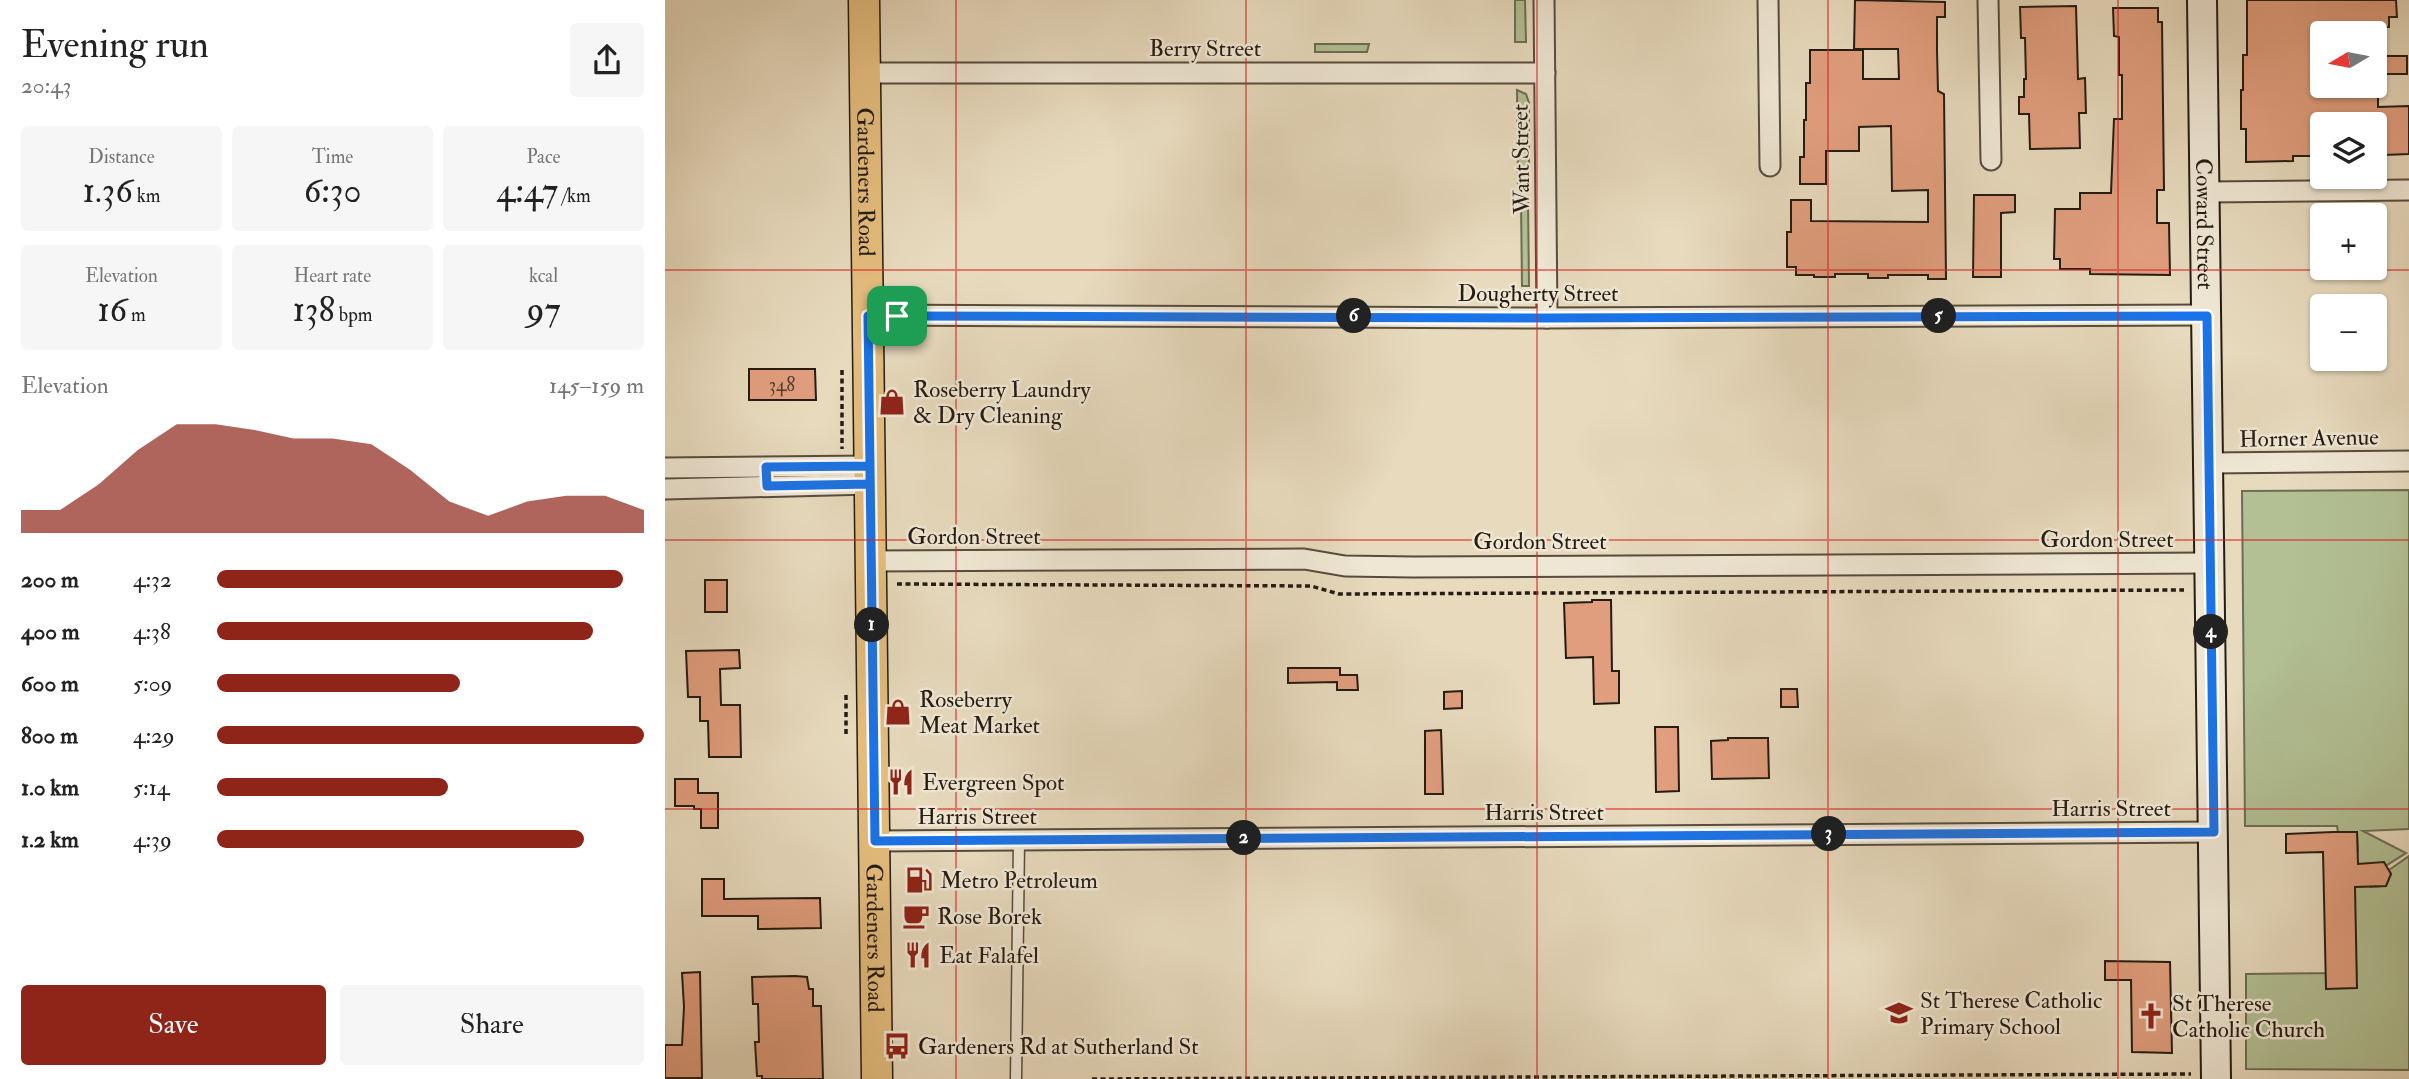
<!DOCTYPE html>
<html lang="en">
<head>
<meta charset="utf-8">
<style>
	:root { --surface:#fff; --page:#f6f6f6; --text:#222; --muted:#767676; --accent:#8f2418 }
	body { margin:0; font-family:"IM FELL Double Pica",serif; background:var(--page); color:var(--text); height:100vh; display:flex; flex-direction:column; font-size:26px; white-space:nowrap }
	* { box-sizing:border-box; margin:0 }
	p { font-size:23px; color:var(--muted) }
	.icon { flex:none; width:38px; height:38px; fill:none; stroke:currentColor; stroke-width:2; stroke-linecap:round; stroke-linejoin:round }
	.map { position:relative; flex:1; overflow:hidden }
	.sheet { display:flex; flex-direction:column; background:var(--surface); width:665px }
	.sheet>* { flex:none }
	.needle { width:46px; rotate:260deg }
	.fabs { position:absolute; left:1645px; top:21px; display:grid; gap:14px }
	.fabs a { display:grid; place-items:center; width:77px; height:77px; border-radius:7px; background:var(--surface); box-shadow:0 2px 5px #0004; font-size:35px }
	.pin { position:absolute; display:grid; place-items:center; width:60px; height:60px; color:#fff; margin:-30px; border-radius:14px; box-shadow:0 4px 10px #0006 }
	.km { position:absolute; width:35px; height:35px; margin:-18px; border-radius:50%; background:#222; color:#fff; font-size:19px; line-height:35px; text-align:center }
	.round { display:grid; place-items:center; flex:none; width:74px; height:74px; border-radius:7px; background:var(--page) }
	.overview { display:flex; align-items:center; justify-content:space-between; height:119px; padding:0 21px }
	h1 { font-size:38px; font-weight:600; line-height:52px }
	.figures { display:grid; grid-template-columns:repeat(3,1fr); gap:10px; height:119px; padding:7px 21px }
	.figures div { display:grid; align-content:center; border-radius:7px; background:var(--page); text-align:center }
	.figures b { font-size:35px; font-weight:600 }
	.figures small { font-size:19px; font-weight:400 }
	.figures p { font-size:19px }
	.chart { height:196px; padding:14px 21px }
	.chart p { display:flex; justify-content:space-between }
	.chart svg { width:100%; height:126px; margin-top:7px; fill:var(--accent); opacity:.7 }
	.action { display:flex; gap:14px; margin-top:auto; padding:14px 21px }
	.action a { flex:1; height:80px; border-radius:7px; background:var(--accent); color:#fff; font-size:28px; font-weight:600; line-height:80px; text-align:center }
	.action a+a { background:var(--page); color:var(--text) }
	ul { padding:0 21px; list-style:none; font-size:23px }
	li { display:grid; grid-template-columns:112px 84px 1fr; align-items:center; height:52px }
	li i { height:18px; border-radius:9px; background:var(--accent) }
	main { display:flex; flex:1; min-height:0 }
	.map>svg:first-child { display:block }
	.green { fill:#b2c094; stroke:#6c6e54; stroke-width:2 }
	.building { fill:#e19e7e; stroke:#251c13; stroke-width:2 }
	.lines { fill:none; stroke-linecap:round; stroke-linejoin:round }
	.lane-casing { stroke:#564c3e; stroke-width:13 }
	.street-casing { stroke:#564c3e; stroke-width:23 }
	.secondary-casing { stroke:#251c13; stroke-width:32 }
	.primary-casing { stroke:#251c13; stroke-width:33 }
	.path { stroke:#251c13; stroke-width:3.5; stroke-dasharray:5 3.5; stroke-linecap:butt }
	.lane { stroke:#efe7d4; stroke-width:10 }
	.street { stroke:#efe7d4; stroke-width:19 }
	.secondary { stroke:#efe7d4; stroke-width:28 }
	.primary { stroke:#e4bd7e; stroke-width:30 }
	.route-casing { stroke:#fff; stroke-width:14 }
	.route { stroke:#1a73e8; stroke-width:9 }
	.grid { fill:none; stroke:#d62828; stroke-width:2; stroke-opacity:0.55 }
	.labels { text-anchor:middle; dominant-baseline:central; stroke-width:5; stroke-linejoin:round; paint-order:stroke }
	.number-label { font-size:19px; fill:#543c2e }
	.street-label { font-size:23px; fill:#251c13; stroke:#efe7d4 }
	.poi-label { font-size:23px; fill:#251c13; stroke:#efe7d4; text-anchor:start }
</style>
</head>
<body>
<main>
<section class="sheet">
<div class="overview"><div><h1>Evening run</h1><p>20:43</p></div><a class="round"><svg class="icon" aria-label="share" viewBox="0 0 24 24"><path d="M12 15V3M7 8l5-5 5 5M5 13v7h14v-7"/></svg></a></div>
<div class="figures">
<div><p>Distance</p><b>1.36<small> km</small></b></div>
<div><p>Time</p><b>6:30</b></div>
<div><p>Pace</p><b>4:47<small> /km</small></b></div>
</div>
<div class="figures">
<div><p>Elevation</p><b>16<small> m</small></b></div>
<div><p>Heart rate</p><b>138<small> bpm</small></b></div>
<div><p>kcal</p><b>97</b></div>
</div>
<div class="chart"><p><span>Elevation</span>145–159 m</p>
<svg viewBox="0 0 160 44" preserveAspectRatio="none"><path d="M0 44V36L10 36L20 27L30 15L40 6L50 6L60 8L70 11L80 11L90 13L100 22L110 33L120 38L130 33L140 31L150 31L160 36V44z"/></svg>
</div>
<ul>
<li><b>200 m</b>4:32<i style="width:95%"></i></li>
<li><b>400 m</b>4:38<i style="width:88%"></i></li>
<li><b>600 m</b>5:09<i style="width:57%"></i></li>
<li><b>800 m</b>4:29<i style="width:100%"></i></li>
<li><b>1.0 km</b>5:14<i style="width:54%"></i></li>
<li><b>1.2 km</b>4:39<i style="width:86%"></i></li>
</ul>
<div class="action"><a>Save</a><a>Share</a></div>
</section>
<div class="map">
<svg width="1744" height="1079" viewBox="0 0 1744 1079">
	<rect width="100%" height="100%" fill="#e7dabd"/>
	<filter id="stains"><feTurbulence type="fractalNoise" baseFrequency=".00286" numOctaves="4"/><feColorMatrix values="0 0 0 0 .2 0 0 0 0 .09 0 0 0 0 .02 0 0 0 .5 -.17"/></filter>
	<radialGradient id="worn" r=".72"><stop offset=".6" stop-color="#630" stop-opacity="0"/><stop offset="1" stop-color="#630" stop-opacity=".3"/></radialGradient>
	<!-- green -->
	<g class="green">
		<path d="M850,0H860L861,42H850Z"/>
		<path d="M650,44H704L702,52H650Z"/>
		<path d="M852,90L861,94L864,103V191L856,192L853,185Z"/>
		<path d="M856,201H863L864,286H857Z"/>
		<path d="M1744,490V829L1698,831L1741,853L1700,879L1705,887L1721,886L1726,874L1724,870L1744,856V1070L1581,1069V974L1678,973L1689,852L1693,851L1692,832H1673L1672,826H1580L1577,491Z"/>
	</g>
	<!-- building -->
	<g class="building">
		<path d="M1190,0L1280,2V17H1272V50L1273,91L1279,94L1281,279H1263V275H1223V278H1203V274H1170V277H1149V275H1131V267H1122V232H1126V200H1146V221L1263,222V190L1227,191L1226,126L1194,127V151H1161V184H1135V157H1139V120H1141V83H1145V50H1198V79H1234L1233,49H1189Z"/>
		<path d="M1582,0H1731L1732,17H1724V27L1689,28V24H1654L1656,88H1713V107L1744,106V154L1719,155V152H1710V124H1657V156H1628V161L1581,162V129H1576V90H1578V55H1582Z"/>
		<path d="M1411,6L1413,79L1420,78L1421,113H1414L1415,148L1365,149L1364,114H1354V97H1359V79H1361L1360,38H1356L1355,7Z"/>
		<path d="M1448,8H1493V22H1497L1499,190H1492V223H1504L1505,275L1425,274V269H1395V259H1389L1390,209H1415V193H1446L1449,119H1457V75H1454V37L1449,36Z"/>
		<rect x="1710" y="56" width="32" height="18"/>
		<path d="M1309,195H1350V212L1336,213V277H1308Z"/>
		<path d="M84,369H150L151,400H84Z"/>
		<rect x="40" y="580" width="22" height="32"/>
		<path d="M927,600H946L947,671H954V703L929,704L928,657L901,658L899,603L927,602Z"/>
		<path d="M74,650L75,668L55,669L56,705H75L76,757H44L43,721H35V697H23L21,651Z"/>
		<path d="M623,668H675V675H692L693,690H672V682L623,683Z"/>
		<path d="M1116,689H1132L1133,707H1116Z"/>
		<path d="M797,691V708L779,709V692Z"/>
		<path d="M990,727H1013L1014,791L991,792Z"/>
		<path d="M776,730L778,794H760V731Z"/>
		<path d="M1063,738H1103L1104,778L1047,779L1046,741L1063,740Z"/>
		<path d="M10,779H33V793H53V828H36V809H29V806H10Z"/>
		<path d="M1668,832H1692L1693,864L1719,862L1726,874L1721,886L1690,887L1692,988L1661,989L1658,852L1621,853V834Z"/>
		<path d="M37,879H59V899L155,898L156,928L93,929V916H37Z"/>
		<path d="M1440,961L1505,962L1507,1053L1467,1052L1466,980H1440Z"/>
		<path d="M35,972L37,1078H0V1045H17L19,1007L17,973Z"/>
		<path d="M130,976L142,977L144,989H148V1006H156L158,1079H97V1076H92L90,1042H94L93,1004H88L87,977Z"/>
	</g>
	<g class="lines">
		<!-- lane casing -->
		<g class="lane-casing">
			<path id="lane" d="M351,1079L354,840"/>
		</g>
		<!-- street casing -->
		<g class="street-casing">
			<g id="street">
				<path d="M879,0L882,318"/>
				<path d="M1103,0L1105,166"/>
				<path d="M1323,0L1326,160"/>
				<path d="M200,73H880"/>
				<path d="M1541,192L1744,190"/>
				<path d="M203,315L882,318L1542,315"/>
				<path d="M1544,463L1744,461"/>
				<path d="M0,468L205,466"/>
				<path d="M0,489L206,484"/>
				<path d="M206,561L639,559L680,566L748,567L1544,563"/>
				<path d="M210,841L1549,832"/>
			</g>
		</g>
		<!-- secondary casing -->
		<g class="secondary-casing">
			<g id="secondary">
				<path id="s1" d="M1537,0L1551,1079"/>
			</g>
		</g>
		<!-- primary casing -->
		<g class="primary-casing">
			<g id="primary">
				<path id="s2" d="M199,0L212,1079"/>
			</g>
		</g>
		<!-- path -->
		<g class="path">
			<path d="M177,370V449"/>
			<path d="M232,584L646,586L674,594L1519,590"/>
			<path d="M181,695V736"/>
			<path d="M427,1079L1526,1074"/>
		</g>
		<!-- lane -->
		<use href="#lane" class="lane"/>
		<!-- street -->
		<use href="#street" class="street"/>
		<!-- secondary -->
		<use href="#secondary" class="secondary"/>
		<!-- primary -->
		<use href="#primary" class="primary"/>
	</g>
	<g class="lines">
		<!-- route casing -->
		<g class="route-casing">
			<path id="route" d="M232,316H203L205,466V484L102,486L101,467L205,466L210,841L1549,832L1542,316L882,318L232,316"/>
		</g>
		<!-- route -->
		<use href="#route" class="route"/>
	</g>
	<!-- grid -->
	<path class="grid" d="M291,0V1079M581,0V1079M872,0V1079M1163,0V1079M1453,0V1079M0,270H1744M0,540H1744M0,809H1744"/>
	<!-- icons -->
	<defs>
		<g id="shop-bare" transform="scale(2.1)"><path d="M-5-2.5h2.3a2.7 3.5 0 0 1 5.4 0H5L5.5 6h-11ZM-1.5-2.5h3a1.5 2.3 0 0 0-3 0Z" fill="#8f2418" stroke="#efe7d4" stroke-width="2.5" paint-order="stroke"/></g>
		<g id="restaurant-bare" transform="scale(2.1)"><path d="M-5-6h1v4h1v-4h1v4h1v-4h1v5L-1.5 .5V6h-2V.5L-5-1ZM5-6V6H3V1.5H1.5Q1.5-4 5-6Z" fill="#8f2418" stroke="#efe7d4" stroke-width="2.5" paint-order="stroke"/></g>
		<g id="fuel-bare" transform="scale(2.1)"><path d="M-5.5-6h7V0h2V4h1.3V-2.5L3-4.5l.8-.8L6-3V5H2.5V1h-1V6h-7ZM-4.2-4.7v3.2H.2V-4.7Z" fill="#8f2418" stroke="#efe7d4" stroke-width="2.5" paint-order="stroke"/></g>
		<g id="cafe-bare" transform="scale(2.1)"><path d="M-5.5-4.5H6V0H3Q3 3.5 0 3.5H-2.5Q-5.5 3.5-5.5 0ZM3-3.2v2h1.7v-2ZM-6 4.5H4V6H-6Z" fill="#8f2418" stroke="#efe7d4" stroke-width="2.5" paint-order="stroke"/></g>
		<g id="school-bare" transform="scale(2.1)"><path d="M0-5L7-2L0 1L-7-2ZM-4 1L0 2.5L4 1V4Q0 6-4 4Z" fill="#8f2418" stroke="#efe7d4" stroke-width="2.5" paint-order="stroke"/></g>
		<g id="church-bare" transform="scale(2.1)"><path d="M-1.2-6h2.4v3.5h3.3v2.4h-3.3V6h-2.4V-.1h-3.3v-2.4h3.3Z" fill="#8f2418" stroke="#efe7d4" stroke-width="2.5" paint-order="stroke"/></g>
		<g id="bus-bare" transform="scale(2.1)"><path d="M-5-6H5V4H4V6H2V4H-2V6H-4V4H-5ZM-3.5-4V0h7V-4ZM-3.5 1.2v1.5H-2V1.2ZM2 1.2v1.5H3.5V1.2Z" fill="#8f2418" stroke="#efe7d4" stroke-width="2.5" paint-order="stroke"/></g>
	</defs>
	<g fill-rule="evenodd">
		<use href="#shop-bare" x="227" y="402"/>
		<use href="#shop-bare" x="233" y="712"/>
		<use href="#restaurant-bare" x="236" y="782"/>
		<use href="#fuel-bare" x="254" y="880"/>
		<use href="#cafe-bare" x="251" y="916"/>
		<use href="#restaurant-bare" x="253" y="955"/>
		<use href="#school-bare" x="1234" y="1013"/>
		<use href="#church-bare" x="1486" y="1016"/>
		<use href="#bus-bare" x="232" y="1046"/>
	</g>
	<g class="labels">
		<!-- number labels -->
		<g class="number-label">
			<text x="117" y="385">348</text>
		</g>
		<!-- street labels -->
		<g class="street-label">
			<text x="540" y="48">Berry Street</text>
			<text transform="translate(856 159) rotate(-91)">Want Street</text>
			<text stroke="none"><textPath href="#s2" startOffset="182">Gardeners Road</textPath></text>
			<text stroke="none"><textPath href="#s1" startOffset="224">Coward Street</textPath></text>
			<text x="873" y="293">Dougherty Street</text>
			<text transform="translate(1644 438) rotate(-1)">Horner Avenue</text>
			<text x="309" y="536">Gordon Street</text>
			<text x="1442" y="539">Gordon Street</text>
			<text x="875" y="541">Gordon Street</text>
			<text x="1446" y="808">Harris Street</text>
			<text x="879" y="812">Harris Street</text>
			<text x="312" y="816">Harris Street</text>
			<text stroke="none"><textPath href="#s2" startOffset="938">Gardeners Road</textPath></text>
		</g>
		<!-- poi labels -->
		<g class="poi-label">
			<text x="248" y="389">Roseberry Laundry<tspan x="248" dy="26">&amp; Dry Cleaning</tspan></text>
			<text x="254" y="699">Roseberry<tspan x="254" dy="26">Meat Market</tspan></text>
			<text x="257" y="782">Evergreen Spot</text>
			<text x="275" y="880">Metro Petroleum</text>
			<text x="272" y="916">Rose Borek</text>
			<text x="274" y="955">Eat Falafel</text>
			<text x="1255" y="1000">St Therese Catholic<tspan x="1255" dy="26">Primary School</tspan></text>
			<text x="1507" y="1003">St Therese<tspan x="1507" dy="26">Catholic Church</tspan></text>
			<text x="253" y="1046">Gardeners Rd at Sutherland St</text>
		</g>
	</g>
	<rect width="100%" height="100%" filter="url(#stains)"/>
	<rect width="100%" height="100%" fill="url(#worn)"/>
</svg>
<div class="fabs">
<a><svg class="needle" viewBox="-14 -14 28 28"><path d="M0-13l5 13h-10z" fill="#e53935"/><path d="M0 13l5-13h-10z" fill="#767676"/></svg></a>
<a><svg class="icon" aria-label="layers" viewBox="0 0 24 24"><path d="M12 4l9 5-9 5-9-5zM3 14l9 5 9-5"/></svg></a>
<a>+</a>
<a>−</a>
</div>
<div class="pin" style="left:232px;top:316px;background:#1e9e55"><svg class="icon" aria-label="arrive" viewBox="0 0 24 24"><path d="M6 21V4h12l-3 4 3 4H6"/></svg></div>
<b class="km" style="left:207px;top:625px">1</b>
<b class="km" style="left:579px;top:838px">2</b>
<b class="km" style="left:1164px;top:834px">3</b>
<b class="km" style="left:1546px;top:632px">4</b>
<b class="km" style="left:1274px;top:316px">5</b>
<b class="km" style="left:689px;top:316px">6</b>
</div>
</main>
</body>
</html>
